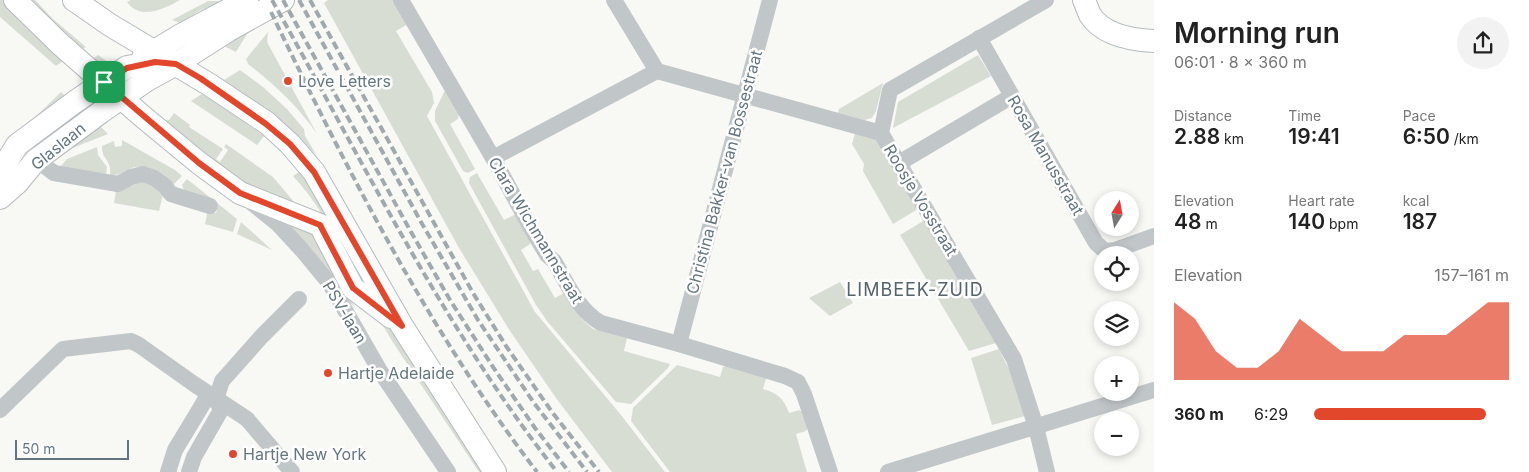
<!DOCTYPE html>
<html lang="en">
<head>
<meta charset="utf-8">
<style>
	:root { --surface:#fff; --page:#f2f2f2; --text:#222; --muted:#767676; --accent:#e2462b }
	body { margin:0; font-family:Inter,sans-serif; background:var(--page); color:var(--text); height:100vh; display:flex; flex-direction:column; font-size:19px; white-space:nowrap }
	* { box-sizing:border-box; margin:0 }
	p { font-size:16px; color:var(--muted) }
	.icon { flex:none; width:28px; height:28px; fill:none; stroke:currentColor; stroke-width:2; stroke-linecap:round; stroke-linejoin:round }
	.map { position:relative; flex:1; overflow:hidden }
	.panel { display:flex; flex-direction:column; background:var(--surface); width:375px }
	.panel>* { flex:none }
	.needle { width:32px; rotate:11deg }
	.buttons { position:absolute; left:1094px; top:191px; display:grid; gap:10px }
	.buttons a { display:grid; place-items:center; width:45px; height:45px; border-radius:50%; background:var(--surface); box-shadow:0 2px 8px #0003; font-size:25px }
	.scale { position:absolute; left:15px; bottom:12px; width:114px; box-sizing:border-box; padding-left:5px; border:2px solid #637680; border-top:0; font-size:14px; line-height:18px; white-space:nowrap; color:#637680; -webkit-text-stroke:4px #fff; paint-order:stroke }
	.pin { position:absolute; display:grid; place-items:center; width:42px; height:42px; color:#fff; margin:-21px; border-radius:10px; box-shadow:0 2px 8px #0006 }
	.round { display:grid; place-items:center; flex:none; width:52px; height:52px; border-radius:26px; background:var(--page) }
	.head { display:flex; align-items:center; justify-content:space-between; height:85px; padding:0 20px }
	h1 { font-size:28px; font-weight:600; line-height:38px }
	.metrics { display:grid; grid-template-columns:repeat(3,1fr); gap:8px; height:85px; padding:5px 20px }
	.metrics div { display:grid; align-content:center }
	.metrics b { font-size:21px; font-weight:600 }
	.metrics small { font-size:14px; font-weight:400 }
	.metrics p { font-size:14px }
	.chart { height:140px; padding:10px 20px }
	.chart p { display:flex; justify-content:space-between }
	.chart svg { width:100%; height:90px; margin-top:5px; fill:var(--accent); opacity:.7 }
	ul { padding:0 20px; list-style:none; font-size:16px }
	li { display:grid; grid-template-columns:80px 60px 1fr; align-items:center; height:38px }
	li i { height:12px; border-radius:6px; background:var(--accent) }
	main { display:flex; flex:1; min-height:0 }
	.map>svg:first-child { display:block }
	.green { fill:#d8ddd4 }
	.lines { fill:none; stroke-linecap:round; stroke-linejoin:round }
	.secondary-casing { stroke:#b4babe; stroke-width:24 }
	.street { stroke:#c1c6c9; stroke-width:16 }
	.secondary { stroke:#fff; stroke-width:22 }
	.rail { stroke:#a0a9ad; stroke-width:4; stroke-dasharray:8 4; stroke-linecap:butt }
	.route-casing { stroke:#fff; stroke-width:10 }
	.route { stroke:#e2462b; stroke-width:6 }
	.poi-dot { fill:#e2462b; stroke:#fff; stroke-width:2 }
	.labels { text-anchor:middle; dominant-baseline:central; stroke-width:5; stroke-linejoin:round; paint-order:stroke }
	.poi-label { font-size:16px; fill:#637680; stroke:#fff; text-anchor:start }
	.street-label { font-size:16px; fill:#637680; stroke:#fff }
	.neighbourhood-label { font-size:18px; letter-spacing:1px; fill:#55636b; stroke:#fff }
</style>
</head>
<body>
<main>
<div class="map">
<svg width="1154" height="472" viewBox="0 0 1154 472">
	<rect width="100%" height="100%" fill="#f8f8f5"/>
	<!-- green -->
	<g class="green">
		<path d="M0,0H3L64,60L56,66L0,17Z"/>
		<path d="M26,0H35L53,19L86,47L80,51Z"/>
		<path d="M131,0H180C164,9 140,21 127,2Z"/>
		<path d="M328,0H394L408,24L396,31L432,92L434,103L427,116L535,312L621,415L665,472H612L556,398L510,331L459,248L324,3Z"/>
		<path d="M208,1H219V3L199,11L180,23L172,20Z"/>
		<path d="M250,29L236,52L224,46Z"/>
		<path d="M268,32L267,42L317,134C298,106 275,85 248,64L246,59Z"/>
		<path d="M98,55L116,68L110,75L91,60Z"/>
		<path d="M978,55L991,76L893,128L898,102Z"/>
		<path d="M240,70L263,87L287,109L304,129L305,136L317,156C289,126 259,102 224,80Z"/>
		<path d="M883,83L876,111L872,118L864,120L838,113L839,109Z"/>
		<path d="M445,90L459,114L458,119L450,124L475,169L468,173L463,171L435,121V111Z"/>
		<path d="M61,92L67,97L24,128Z"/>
		<path d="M202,94L232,113L264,136L257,145L191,101Z"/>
		<path d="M174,113L190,125L189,127L223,149L216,159L220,162L228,150L224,147L226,144L273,177L300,209L262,198L157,122L169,120Z"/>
		<path d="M99,125L108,134L65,151Z"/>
		<path d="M856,130L880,142L918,209L893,224L863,171L864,164L852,144Z"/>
		<path d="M122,140L175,170L182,176L174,184C166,180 150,168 141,167C130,165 121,177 110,175C112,160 101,159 102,146L114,141L115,147L122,146Z"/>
		<path d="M97,147L98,155L107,167L106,174L60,167L67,159Z"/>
		<path d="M299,172L307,182L371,286L363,291C343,252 324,209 293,176Z"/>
		<path d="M477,173L504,220L514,215L518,217L531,240L530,244L521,250L533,271L538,269L555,298L566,292L583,320L593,329L627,338L624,351L670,364L668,368L631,404L616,402L547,321L536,305L469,183L470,177Z"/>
		<path d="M187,179L237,219L233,232L205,224L208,210L216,213L218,207L204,196L184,190L182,185Z"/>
		<path d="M144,181L163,194L159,211L114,203L116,191Z"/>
		<path d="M278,212L311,230L330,258L354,306L348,302Z"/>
		<path d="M925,220L996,343L969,351L900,235Z"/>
		<path d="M241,222L272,250L237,234Z"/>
		<path d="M840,282L853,303L830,316L809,298Z"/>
		<path d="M380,311L482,472H479L394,344L377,316Z"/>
		<path d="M999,349L1011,373L1025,416L992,425L971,358Z"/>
		<path d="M677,365L720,377L723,367L728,365L763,375L766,379L763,389C778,393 784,399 789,413L799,410L803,412L808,427L806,431L796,434L807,472H670L631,421L633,408Z"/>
	</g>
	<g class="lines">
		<!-- secondary casing -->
		<g class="secondary-casing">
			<g id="secondary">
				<path d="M15,0L60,44L142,116L199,163L240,193L320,225L353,288L391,317"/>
				<path d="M74,0L110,25L210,85L267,123L290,144L314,172L402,326L495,472"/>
				<path d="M1084,0C1086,5 1088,10 1090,15C1103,35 1132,40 1154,41"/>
				<path d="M143,58L181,35L247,0"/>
				<path d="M0,173L17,145L76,101L127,67L155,62L172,64"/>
				<path d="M0,198L17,183L36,160L101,112L147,80L176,64L229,30L283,0"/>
			</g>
		</g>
		<!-- street -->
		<g class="street">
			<path d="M401,0L493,158L531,228L547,255L554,261C567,283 578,310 601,323L679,344L785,376L798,382L804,394L830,472"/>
			<path d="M614,0L657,71L881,133"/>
			<path d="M1046,0L890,90L881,133L1014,359L1036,427L1047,472"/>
			<path d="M979,38L1096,243L1105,251L1115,250L1154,236"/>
			<path d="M17,145L54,173L118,184L131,177L143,174L154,178L165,186L171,194L210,206"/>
			<path d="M493,158L657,71"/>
			<path d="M899,163L1012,96"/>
			<path d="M252,203L278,224L302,250L330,284L380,371L448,472"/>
			<path d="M679,344L770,0"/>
			<path d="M0,410L63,349L131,341L139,345L194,384L247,419L292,472"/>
			<path d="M168,472L175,450L201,407L205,400L216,399"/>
			<path d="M189,472L194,457L221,410L216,399L222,381L261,337L299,299"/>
			<path d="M888,472L1154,390"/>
		</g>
		<!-- secondary -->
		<use href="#secondary" class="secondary"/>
		<!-- rail -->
		<g class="rail">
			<path d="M272,0C362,160 443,327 557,472"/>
			<path d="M283,0L411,232L450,300L493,367L535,428L569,472"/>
			<path d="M299,0L421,222L478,320L534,403L587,472"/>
			<path d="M310,0L473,293L506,346L552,412L599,472"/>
			<path d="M271,12C348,172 429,331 537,472"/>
		</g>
	</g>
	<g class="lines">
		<!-- route casing -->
		<g class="route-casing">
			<path id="route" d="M155,62L176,64L200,78L266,124L290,144L314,172L402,326L353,288L320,225L240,193L199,163L104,82L127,68Z"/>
		</g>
		<!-- route -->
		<use href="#route" class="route"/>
	</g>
	<!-- markers -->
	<g class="poi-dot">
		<circle cx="288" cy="81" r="5"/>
		<circle cx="328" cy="373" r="5"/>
		<circle cx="233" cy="454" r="5"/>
	</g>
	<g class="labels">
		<!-- poi labels -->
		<g class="poi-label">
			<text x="298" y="81">Love Letters</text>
			<text x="338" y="373">Hartje Adelaide</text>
			<text x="243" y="454">Hartje New York</text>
		</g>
		<!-- street labels -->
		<g class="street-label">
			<text transform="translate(58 146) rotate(-39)">Glaslaan</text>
			<text transform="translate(1046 155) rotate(60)">Rosa Manusstraat</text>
			<text transform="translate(724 172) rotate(-75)">Christina Bakker-van Bossestraat</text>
			<text transform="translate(921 200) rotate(59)">Roosje Vosstraat</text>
			<text transform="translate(536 230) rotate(59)">Clara Wichmannstraat</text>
			<text transform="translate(345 312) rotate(59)">PSV-laan</text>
		</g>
		<!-- neighbourhood labels -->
		<g class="neighbourhood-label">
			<text x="915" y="289">LIMBEEK-ZUID</text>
		</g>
	</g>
</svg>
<div class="buttons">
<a><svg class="needle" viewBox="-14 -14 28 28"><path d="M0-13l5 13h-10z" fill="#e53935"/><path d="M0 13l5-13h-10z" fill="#767676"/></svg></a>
<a><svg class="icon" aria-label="locate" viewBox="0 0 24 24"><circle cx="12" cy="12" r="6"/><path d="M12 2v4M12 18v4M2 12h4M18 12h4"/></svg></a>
<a><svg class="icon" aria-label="layers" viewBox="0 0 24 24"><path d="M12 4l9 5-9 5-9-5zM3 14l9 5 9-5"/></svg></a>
<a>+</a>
<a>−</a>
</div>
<div class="scale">50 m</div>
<div class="pin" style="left:104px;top:82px;background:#1e9e55"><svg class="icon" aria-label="arrive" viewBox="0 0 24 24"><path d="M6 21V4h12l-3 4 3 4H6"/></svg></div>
</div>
<section class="panel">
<div class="head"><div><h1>Morning run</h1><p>06:01 · 8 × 360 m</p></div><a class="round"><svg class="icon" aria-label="share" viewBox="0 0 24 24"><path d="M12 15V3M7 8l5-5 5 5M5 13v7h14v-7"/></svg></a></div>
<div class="metrics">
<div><p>Distance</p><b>2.88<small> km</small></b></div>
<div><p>Time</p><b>19:41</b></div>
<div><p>Pace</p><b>6:50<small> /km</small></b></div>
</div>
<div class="metrics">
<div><p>Elevation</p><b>48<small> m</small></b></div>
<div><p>Heart rate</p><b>140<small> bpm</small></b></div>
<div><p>kcal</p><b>187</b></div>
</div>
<div class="chart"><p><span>Elevation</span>157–161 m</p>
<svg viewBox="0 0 160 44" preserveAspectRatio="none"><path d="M0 44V6L10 14L20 30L30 38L40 38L50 30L60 14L70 22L80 30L90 30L100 30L110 22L120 22L130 22L140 14L150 6L160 6V44z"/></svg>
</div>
<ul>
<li><b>360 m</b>6:29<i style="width:88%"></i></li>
</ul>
</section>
</main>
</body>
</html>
